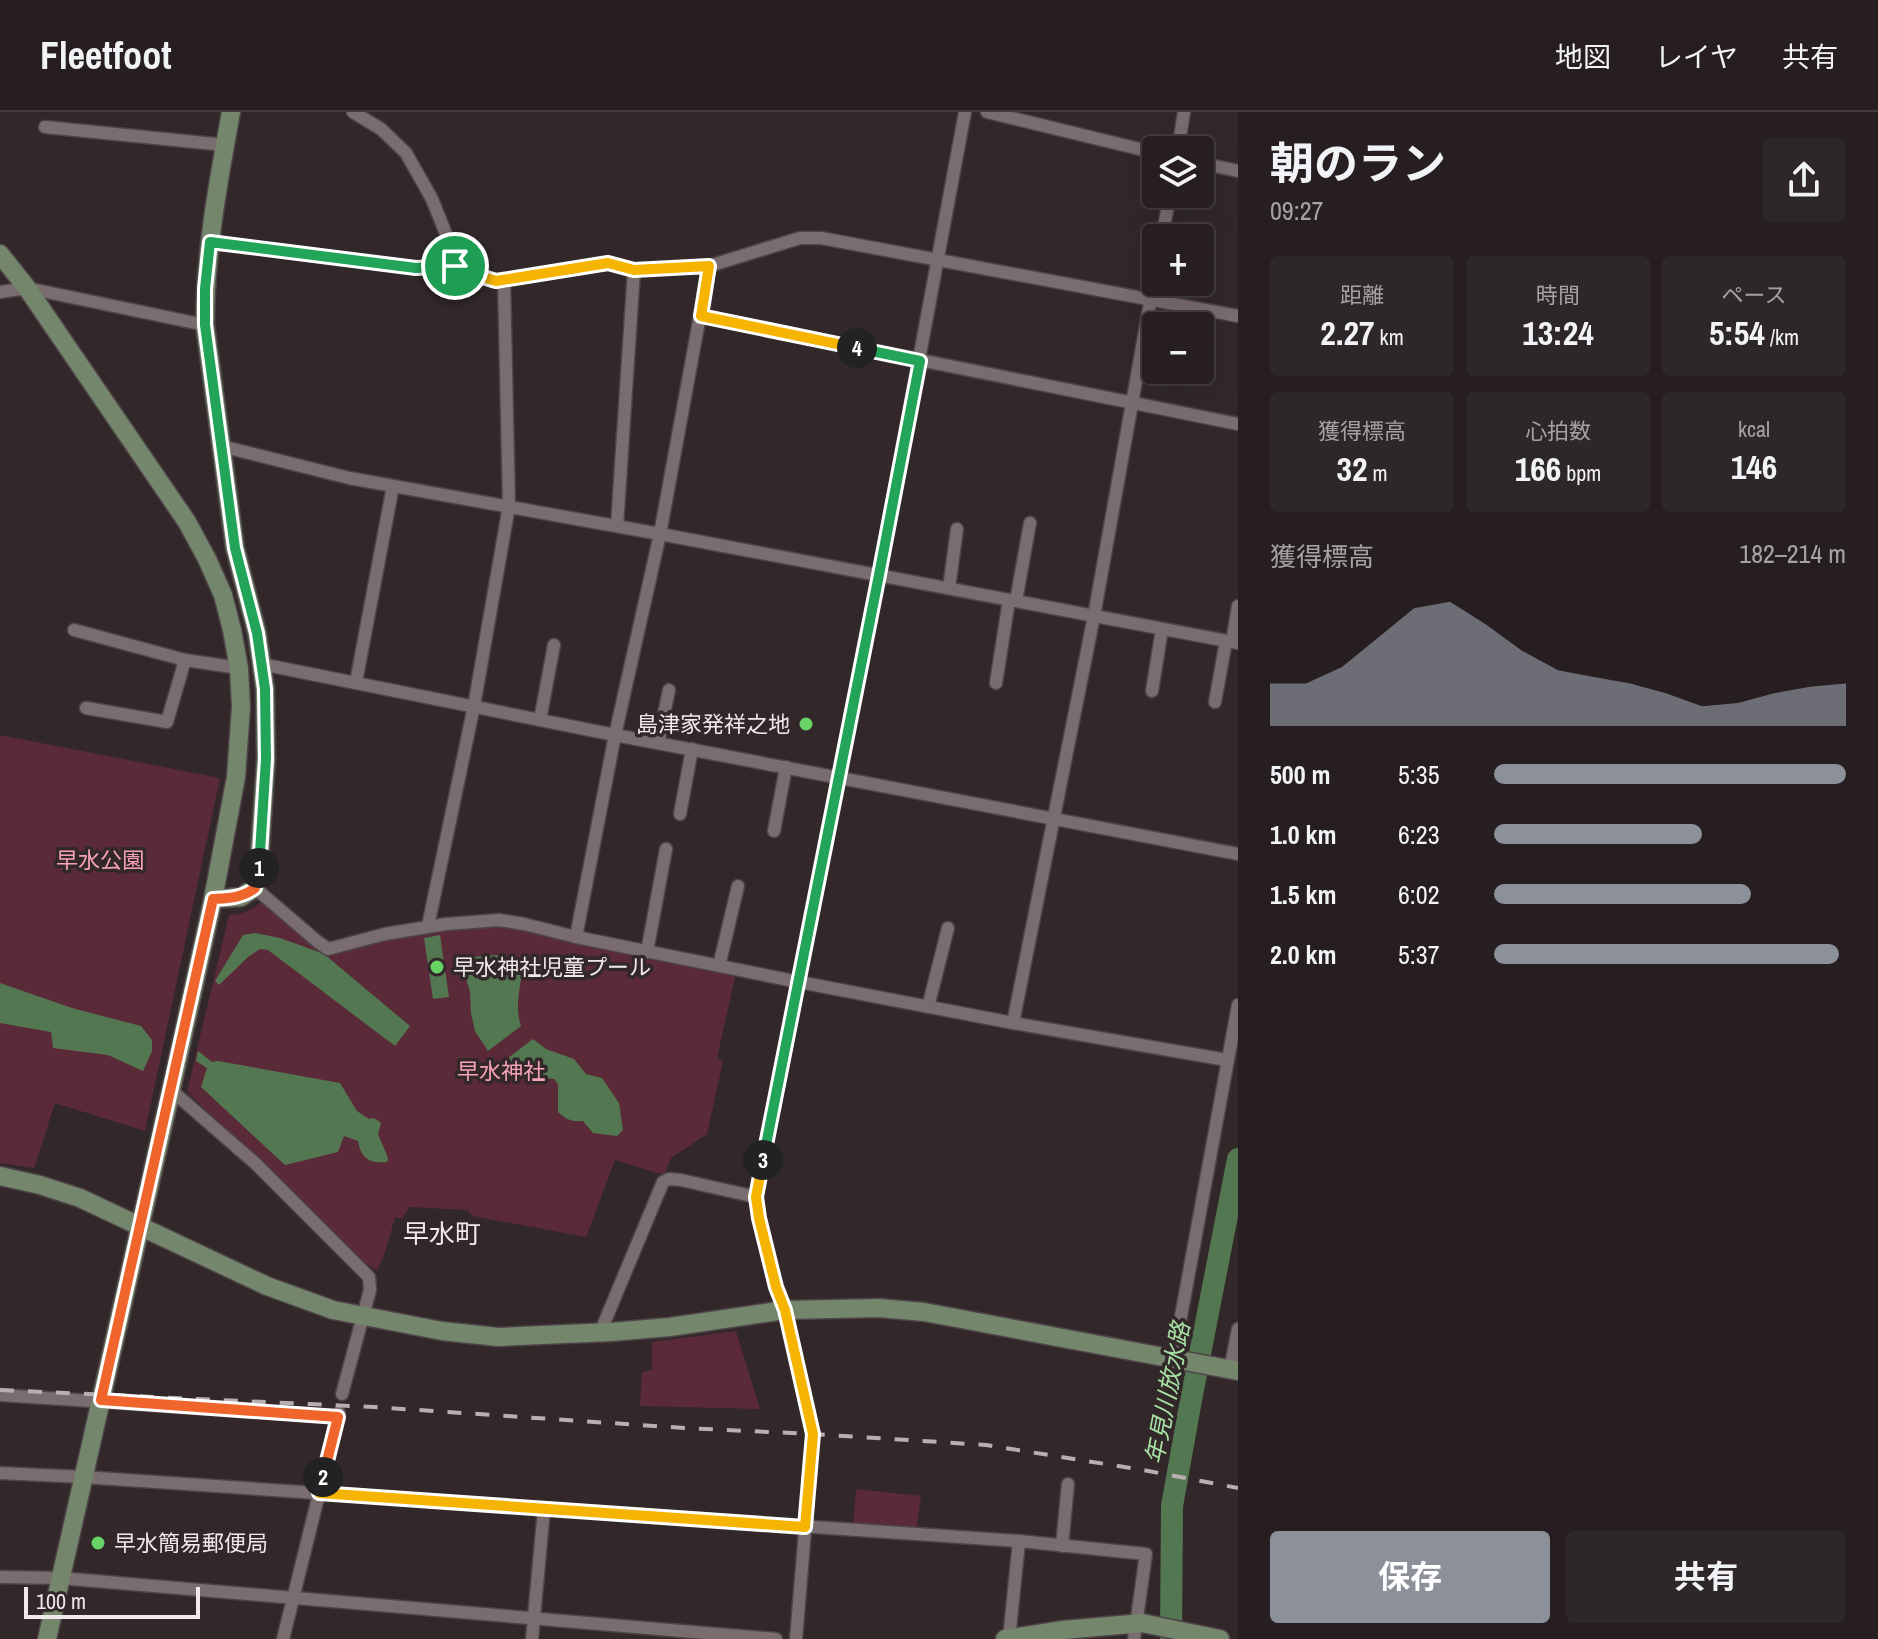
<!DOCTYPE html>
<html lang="ja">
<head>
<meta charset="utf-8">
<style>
	:root { --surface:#261e20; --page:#2e2729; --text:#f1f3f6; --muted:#a4a2a5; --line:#423c3e; --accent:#8c9099 }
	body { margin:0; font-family:"Archivo Narrow","Noto Sans JP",sans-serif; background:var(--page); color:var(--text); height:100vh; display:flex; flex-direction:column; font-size:30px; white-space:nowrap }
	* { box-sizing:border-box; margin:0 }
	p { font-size:26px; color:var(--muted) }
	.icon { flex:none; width:44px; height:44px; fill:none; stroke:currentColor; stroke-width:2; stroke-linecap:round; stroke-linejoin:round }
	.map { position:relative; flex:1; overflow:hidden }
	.drawer { display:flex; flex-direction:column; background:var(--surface); width:640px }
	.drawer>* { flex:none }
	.tools { position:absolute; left:1142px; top:24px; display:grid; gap:16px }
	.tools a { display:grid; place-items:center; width:72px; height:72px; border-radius:8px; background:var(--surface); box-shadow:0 8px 32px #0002,0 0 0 2px var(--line); font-size:40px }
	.scale { position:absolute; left:24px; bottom:20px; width:176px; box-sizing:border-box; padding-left:8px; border:4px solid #f0e9eb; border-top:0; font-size:22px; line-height:28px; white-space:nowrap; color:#f0e9eb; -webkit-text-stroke:6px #32282a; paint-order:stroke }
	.pin { position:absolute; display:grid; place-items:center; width:68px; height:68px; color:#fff; margin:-34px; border:4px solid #fff; border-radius:50%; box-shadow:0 2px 8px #0007 }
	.km { position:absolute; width:40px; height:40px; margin:-20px; border-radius:50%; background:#222; color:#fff; font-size:22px; line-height:40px; text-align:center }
	.round { display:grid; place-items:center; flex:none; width:84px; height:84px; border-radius:8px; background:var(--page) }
	.headline { display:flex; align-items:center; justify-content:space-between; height:136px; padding:0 32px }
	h1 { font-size:44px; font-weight:700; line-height:60px }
	.stats { display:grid; grid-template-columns:repeat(3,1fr); gap:12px; height:136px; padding:8px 32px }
	.stats div { display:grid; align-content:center; border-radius:8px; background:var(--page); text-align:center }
	.stats b { font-size:34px; font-weight:700 }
	.stats small { font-size:22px; font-weight:400 }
	.stats p { font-size:22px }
	.chart { height:224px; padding:16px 32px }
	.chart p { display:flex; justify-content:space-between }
	.chart svg { width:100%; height:144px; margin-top:8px; fill:var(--accent); opacity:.7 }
	.primary-button { display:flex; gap:16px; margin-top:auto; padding:16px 32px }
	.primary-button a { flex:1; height:92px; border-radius:8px; background:var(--accent); color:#fff; font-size:32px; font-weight:700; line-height:92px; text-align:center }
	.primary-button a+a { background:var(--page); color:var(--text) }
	ul { padding:0 32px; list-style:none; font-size:26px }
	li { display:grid; grid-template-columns:128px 96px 1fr; align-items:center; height:60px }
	li i { height:20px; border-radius:10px; background:var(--accent) }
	header { display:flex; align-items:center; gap:48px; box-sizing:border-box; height:112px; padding:0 40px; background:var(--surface); border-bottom:2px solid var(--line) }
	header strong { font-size:38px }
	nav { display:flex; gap:44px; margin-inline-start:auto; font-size:28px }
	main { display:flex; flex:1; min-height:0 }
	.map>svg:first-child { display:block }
	.green { fill:#5b2a39 }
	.water { fill:#537851 }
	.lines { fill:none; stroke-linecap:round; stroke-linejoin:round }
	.river { stroke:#537851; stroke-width:22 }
	.street-casing { stroke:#4d4447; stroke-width:15 }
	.secondary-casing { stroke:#4d4447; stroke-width:21 }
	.street { stroke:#7a6d70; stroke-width:12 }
	.secondary { stroke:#74866c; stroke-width:18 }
	.rail { stroke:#b7afb1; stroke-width:4; stroke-dasharray:14 14; stroke-linecap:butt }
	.split-1-casing { stroke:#fff; stroke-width:16 }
	.split-2-casing { stroke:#fff; stroke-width:16 }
	.split-3-casing { stroke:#fff; stroke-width:16 }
	.split-4-casing { stroke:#fff; stroke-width:16 }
	.split-5-casing { stroke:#fff; stroke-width:16 }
	.split-1 { stroke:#22a559; stroke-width:10 }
	.split-2 { stroke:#f0652b; stroke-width:10 }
	.split-3 { stroke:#f5b400; stroke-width:10 }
	.split-4 { stroke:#22a559; stroke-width:10 }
	.split-5 { stroke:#f5b400; stroke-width:10 }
	.poi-dot { fill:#68d465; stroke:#32282a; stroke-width:3 }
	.labels { text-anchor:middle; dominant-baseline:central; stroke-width:7; stroke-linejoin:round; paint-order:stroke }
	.poi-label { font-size:22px; fill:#f0e9eb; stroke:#32282a; text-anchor:start }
	.park-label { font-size:22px; fill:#f7a2b8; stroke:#32282a }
	.water-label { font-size:24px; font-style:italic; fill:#a7e2a4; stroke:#32282a }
	.quarter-label { font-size:26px; fill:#f0e9eb; stroke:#32282a }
</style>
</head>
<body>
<header>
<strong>Fleetfoot</strong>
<nav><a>地図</a><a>レイヤ</a><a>共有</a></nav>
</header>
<main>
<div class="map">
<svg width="1238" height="1527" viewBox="0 0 1238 1527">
	<rect width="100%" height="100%" fill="#32282a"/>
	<!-- green -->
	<g class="green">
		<path d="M0,623L220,666L145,1019L55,991L34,1056L0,1051Z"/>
		<path d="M264,788L322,836L401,822L498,812L501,815L537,818L736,861L717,946L723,949L707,1022L671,1046L664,1063L615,1048L586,1125L473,1104L467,1098L410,1095L402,1106H395L383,1146L377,1158L363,1150L187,980L229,803C244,802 253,798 264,788Z"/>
		<path d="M736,1219L760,1297L640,1294L642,1260L652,1258V1230Z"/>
		<path d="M856,1377L921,1384L916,1419L853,1414Z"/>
	</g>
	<!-- water -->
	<g class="water">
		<path d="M255,821L280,826L324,842L410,914L395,934L268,838L260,837L248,845L219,873L215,869L243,823Z"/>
		<path d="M440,823L449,885L433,887L424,826Z"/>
		<path d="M496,843C508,844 514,846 522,856C521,876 514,895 521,914L488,939L475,919L471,901L470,879L464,861L474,845Z"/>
		<path d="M0,871L72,896L141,914L152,928V939L143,959L108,943L53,936L51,920L0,911Z"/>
		<path d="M533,927L546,937L574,947L586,962L602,966L619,991L623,1018L617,1024L593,1021L583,1009C572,1010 567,1008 558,1000V972L554,967L546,966L536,970L520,966L499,953Z"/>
		<path d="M198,939L212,950L218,949L340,971L357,999L369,1007L374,1006L381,1011L378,1022L388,1046L387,1050C369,1052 361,1046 358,1029L344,1024L338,1040L285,1053L201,975L207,956L196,949Z"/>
	</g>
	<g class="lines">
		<!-- river -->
		<path class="river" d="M1171,1527L1172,1394L1191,1288L1238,1047"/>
		<!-- street casing -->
		<g class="street-casing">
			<g id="street">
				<path d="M353,0L381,17L406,41L432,87L450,132L447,143L455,154L473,162L496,169L608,151L634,158L709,154L800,126H821L1238,204"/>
				<path d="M987,0L1156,41"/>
				<path d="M45,15L225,33"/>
				<path d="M1178,38L1184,0"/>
				<path d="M1200,51L1238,59"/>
				<path d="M1162,126L1170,82"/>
				<path d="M210,130L416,156L455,154"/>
				<path d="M0,180L27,176L205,213"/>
				<path d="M701,204L1238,312"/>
				<path d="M221,334L349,366L660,422L1238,531"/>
				<path d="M617,414L634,158"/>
				<path d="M949,476L957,417"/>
				<path d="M1016,489L1030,411"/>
				<path d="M74,518L185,548L239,556"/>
				<path d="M1232,530L1238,494"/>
				<path d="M261,552L615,623L1238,742"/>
				<path d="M356,570L393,374"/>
				<path d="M996,571L1009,488"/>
				<path d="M1152,579L1162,517"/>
				<path d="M1215,590L1226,529"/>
				<path d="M86,596L167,610L185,548"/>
				<path d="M540,608L554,533"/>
				<path d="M658,631L669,578"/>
				<path d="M680,702L692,637"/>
				<path d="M774,719L786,655"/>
				<path d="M255,776L318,830L328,837L385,822L446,812L499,808L524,812L576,825L799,870L1013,911L1227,948"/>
				<path d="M428,814L474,594L509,394L504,167"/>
				<path d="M576,825L615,623L660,422L709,154"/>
				<path d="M647,840L666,737"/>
				<path d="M719,854L738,774"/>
				<path d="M928,895L948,816"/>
				<path d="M1013,911L1094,504L1156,157"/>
				<path d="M171,978L256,1052L369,1165L370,1178L342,1282"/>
				<path d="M600,1221L663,1070L669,1067L681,1068L756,1085"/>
				<path d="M1173,1248L1238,893"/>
				<path d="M1230,1258L1238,1217"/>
				<path d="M0,1283L338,1305"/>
				<path d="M0,1361L83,1365L1019,1429L1146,1442L1134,1527"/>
				<path d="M1062,1434L1068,1372"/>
				<path d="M0,1465L60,1466L776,1527"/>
				<path d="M283,1527L339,1301"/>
				<path d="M532,1527L544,1397"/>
				<path d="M796,1527L813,1322L785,1198L776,1175L759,1106L756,1085L879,463L965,0"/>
				<path d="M1009,1527L1019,1429"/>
			</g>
		</g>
		<!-- secondary casing -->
		<g class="secondary-casing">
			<g id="secondary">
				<path d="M0,142L27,176L187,410L207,447L223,483L232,518L239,556L241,595L236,665L213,787L171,978L47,1527"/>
				<path d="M213,787L241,785L255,776L259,753L266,647L265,577L257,521L235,436L205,213C205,141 218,71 231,0"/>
				<path d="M0,1064L40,1073L80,1086L267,1174L333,1198L442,1219L498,1225L611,1220L670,1215L785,1198L879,1196L924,1200L1238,1259"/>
				<path d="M1005,1527L1063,1518L1142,1511L1220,1527"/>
			</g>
		</g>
		<!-- street -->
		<use href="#street" class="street"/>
		<!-- secondary -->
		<use href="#secondary" class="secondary"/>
		<!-- rail -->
		<path class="rail" d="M0,1278L374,1295L684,1316L813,1322L986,1333L1143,1358L1238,1376"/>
	</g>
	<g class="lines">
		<!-- split-1 casing -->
		<g class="split-1-casing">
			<path id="split-1" d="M259,756L266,647L265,577L257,521L235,436L205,213V177L210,130L416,156L455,154"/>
		</g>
		<!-- split-2 casing -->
		<g class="split-2-casing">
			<path id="split-2" d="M259,756L255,776C242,786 229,786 213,787L101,1288L338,1305L323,1365"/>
		</g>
		<!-- split-3 casing -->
		<g class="split-3-casing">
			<path id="split-3" d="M323,1365L319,1381L805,1415L813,1322L785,1198L776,1175L759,1106L756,1085L763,1048"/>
		</g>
		<!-- split-4 casing -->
		<g class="split-4-casing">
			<path id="split-4" d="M763,1048L879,463L920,249L857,236"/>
		</g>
		<!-- split-5 casing -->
		<g class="split-5-casing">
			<path id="split-5" d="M455,154L473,162L496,169L608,151L634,158L709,154L701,204L857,236"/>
		</g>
		<!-- split-1 -->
		<use href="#split-1" class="split-1"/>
		<!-- split-2 -->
		<use href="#split-2" class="split-2"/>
		<!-- split-3 -->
		<use href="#split-3" class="split-3"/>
		<!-- split-4 -->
		<use href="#split-4" class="split-4"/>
		<!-- split-5 -->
		<use href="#split-5" class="split-5"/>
	</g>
	<!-- markers -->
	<g class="poi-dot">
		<circle cx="806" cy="612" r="8"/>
		<circle cx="437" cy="855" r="8"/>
		<circle cx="98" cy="1431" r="8"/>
	</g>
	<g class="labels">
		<!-- poi labels -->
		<g class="poi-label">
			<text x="790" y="612" text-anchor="end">島津家発祥之地</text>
			<text x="453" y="855">早水神社児童プール</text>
			<text x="114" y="1431">早水簡易郵便局</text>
		</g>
		<!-- park labels -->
		<g class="park-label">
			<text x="100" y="748">早水公園</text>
			<text x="501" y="959">早水神社</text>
		</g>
		<!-- water labels -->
		<g class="water-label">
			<text transform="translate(1167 1281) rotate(-79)">年見川放水路</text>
		</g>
		<!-- quarter labels -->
		<g class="quarter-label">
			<text x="442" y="1121">早水町</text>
		</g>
	</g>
</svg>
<div class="tools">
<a><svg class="icon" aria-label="layers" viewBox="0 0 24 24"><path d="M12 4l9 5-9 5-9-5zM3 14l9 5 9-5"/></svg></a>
<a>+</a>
<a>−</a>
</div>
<div class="scale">100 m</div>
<div class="pin" style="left:455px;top:154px;background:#1e9e55"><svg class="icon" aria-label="arrive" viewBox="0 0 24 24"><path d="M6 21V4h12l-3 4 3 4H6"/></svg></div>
<b class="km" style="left:259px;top:756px">1</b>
<b class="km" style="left:323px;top:1365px">2</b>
<b class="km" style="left:763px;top:1048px">3</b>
<b class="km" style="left:857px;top:236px">4</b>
</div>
<section class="drawer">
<div class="headline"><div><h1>朝のラン</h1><p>09:27</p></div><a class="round"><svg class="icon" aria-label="share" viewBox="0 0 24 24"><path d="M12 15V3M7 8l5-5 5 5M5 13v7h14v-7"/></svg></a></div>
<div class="stats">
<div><p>距離</p><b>2.27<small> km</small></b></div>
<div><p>時間</p><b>13:24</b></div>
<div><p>ペース</p><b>5:54<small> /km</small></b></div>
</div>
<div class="stats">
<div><p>獲得標高</p><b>32<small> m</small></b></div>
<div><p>心拍数</p><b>166<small> bpm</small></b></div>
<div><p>kcal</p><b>146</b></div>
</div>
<div class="chart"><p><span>獲得標高</span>182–214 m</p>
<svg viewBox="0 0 160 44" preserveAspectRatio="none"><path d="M0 44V31L10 31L20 26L30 17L40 8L50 6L60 13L70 21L80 27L90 29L100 31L110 34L120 38L130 37L140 34L150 32L160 31V44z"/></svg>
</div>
<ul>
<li><b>500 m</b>5:35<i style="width:100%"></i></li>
<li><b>1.0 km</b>6:23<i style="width:59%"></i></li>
<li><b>1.5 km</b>6:02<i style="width:73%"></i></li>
<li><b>2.0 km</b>5:37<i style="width:98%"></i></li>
</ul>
<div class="primary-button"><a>保存</a><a>共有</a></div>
</section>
</main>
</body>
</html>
